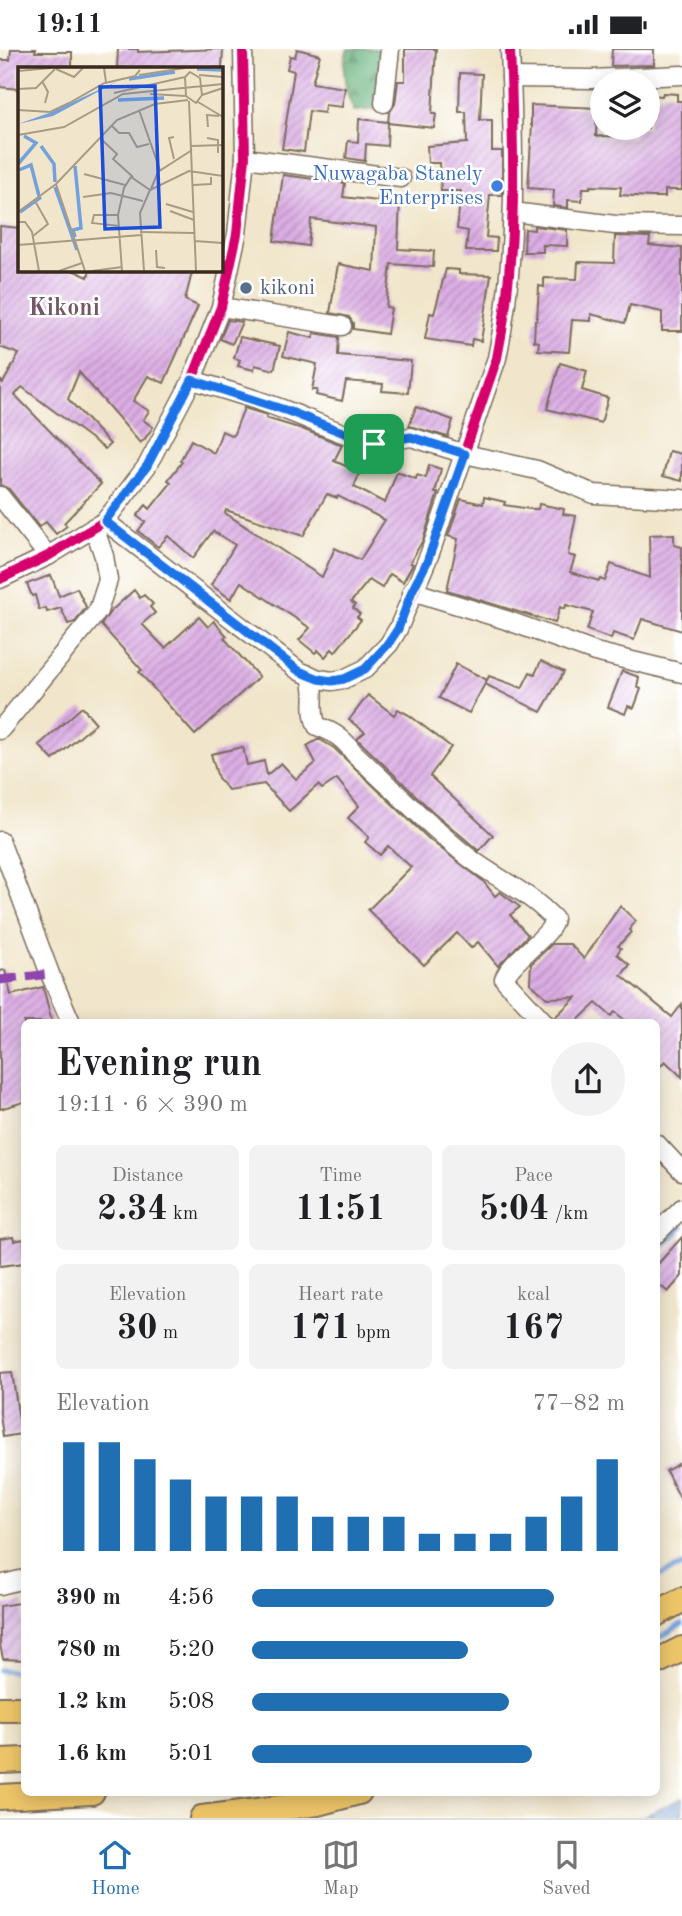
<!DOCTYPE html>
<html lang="en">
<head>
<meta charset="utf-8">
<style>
	:root { --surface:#fff; --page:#f2f2f2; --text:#202124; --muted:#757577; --line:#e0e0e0; --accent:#1f6fb2 }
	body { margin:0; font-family:"Old Standard TT",serif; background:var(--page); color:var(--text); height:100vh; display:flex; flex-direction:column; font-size:26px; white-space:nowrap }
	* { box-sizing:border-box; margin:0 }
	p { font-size:23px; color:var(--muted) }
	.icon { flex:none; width:38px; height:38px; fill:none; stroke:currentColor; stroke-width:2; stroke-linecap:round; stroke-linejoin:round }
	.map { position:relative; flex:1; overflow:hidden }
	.sheet { position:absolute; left:21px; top:970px; width:639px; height:777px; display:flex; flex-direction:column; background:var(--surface); border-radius:10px; box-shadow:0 4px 18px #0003 }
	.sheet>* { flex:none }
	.fabs { position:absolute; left:590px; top:21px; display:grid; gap:14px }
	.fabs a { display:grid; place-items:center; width:70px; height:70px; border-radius:50%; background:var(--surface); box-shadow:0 4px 18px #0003; font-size:35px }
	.pin { position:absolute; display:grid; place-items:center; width:60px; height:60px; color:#fff; margin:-30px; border-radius:14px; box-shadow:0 4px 10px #0006 }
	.round { display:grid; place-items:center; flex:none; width:74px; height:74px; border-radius:37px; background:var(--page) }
	.overview { display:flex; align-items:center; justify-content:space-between; height:119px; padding:0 35px }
	h1 { font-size:38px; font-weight:800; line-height:52px }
	.stats { display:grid; grid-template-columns:repeat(3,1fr); gap:10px; height:119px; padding:7px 35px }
	.stats div { display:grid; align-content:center; border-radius:10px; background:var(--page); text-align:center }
	.stats b { font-size:35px; font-weight:800 }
	.stats small { font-size:19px; font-weight:400 }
	.stats p { font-size:19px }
	.chart { height:196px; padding:14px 35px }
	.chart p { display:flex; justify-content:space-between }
	.chart svg { width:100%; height:126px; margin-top:7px; stroke:var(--accent); stroke-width:6 }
	ul { padding:0 35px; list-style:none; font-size:23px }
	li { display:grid; grid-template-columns:112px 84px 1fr; align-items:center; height:52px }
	li i { height:18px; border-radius:9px; background:var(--accent) }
	.status { display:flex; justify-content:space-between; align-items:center; height:49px; padding:0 35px; background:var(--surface); direction:ltr }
	.status svg { height:19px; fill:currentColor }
	.tab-bar { display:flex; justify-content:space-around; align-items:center; height:98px; border-top:2px solid var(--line); background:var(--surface); font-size:19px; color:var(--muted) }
	.tab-bar a { display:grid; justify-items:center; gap:4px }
	.tab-bar .selected { color:var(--accent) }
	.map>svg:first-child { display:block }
	.forest { fill:url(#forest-firs); stroke:#4f6d4c; stroke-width:2 }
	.water { fill:url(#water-waves); stroke:#57667d; stroke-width:2 }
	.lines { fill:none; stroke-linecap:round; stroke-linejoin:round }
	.stream { stroke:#73a1dc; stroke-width:5 }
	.building { fill:url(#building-hatch); fill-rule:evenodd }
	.minor-casing { stroke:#7b6c5b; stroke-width:21 }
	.highway-casing { stroke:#7b6c5b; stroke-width:28 }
	.minor { stroke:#fff; stroke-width:18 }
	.highway { stroke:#edc569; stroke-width:24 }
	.quiet { stroke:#8e44ad; stroke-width:9; stroke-dasharray:18 9; stroke-linecap:butt }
	.cycleway-casing { stroke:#fff; stroke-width:15 }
	.cycleway { stroke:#d6006c; stroke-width:10 }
	.route-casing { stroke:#fff; stroke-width:14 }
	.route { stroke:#1a73e8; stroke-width:9 }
	.shop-dot { fill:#3f7fe0; stroke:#fff; stroke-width:2.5 }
	.service-dot { fill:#5c6f8a; stroke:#fff; stroke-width:2.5 }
	.labels { text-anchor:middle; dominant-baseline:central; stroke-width:5; stroke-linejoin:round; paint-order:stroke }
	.shop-label { font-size:21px; fill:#366cbe; stroke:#fff; text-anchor:end }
	.service-label { font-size:21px; fill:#4e5e75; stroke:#fff; text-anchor:start }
	.quarter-label { font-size:24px; font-weight:bold; fill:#735864; stroke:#fff }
	.inset-river { fill:none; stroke:#73a1dc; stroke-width:3.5 }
	.inset-road { fill:none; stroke:#a89b86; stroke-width:2 }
	.view { fill:#1d4ed8; fill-opacity:0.15; stroke:#1d4ed8; stroke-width:3.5 }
	.inset-edge { fill:none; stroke:#3b2a1e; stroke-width:3.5 }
</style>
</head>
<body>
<div class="status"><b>19:11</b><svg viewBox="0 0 49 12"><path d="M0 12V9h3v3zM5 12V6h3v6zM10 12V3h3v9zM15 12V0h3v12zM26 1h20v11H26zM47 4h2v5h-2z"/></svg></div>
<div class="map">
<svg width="682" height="1769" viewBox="0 0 682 1769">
	<defs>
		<pattern id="forest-firs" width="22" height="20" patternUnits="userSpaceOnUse" patternTransform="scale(1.75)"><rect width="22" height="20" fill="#63b079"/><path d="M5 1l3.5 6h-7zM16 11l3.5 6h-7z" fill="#538f63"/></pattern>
		<pattern id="water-waves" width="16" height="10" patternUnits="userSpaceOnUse" patternTransform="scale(1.75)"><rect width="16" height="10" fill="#73a1dc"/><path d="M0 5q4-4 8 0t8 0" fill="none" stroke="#6083b2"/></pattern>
		<pattern id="building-hatch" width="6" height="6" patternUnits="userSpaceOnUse" patternTransform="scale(1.75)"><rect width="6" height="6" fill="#dcaee5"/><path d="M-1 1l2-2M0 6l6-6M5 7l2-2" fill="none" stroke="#b48eb9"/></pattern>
	</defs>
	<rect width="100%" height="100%" fill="#fff"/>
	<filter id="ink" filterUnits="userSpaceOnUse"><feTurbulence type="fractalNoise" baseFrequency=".0143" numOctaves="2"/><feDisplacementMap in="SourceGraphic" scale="14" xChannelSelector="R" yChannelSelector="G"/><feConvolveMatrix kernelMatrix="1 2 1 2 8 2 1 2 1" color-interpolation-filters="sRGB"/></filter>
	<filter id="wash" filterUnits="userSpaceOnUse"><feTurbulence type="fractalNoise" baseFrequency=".00686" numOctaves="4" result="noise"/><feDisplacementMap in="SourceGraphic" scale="28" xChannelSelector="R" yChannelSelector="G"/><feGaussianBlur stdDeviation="1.57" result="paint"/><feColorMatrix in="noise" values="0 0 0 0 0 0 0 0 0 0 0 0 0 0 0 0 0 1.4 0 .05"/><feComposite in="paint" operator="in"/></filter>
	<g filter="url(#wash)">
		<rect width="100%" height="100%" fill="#f1e6cb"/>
		<!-- forest -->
		<path class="forest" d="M348,0H386L381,55L375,60L354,62C346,44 340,19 348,0Z"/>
		<!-- water -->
		<path class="water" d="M682,1749V1766L677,1769H641Z"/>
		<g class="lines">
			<!-- stream -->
			<g class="stream">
				<path d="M656,1204L682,1178"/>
				<path d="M656,1528L682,1517"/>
				<path d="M656,1591L682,1575"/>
				<path d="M0,1621L24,1623"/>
			</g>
		</g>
		<g id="blocks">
			<!-- building -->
			<g class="building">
				<path d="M11,0H36L35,3H72V19H19V40L0,38V11H10Z"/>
				<path d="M118,0H138V3L223,0L222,19H117Z"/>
				<path d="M297,0L320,6L312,34L345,39L342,58L325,56L324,64L309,62L304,103L282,100L294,22L287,20L290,7L295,8Z"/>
				<path d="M405,0H436L432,65H436L434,79L388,74L389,64L395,55L398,32H405Z"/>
				<path d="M612,0H654V16L611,17Z"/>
				<path d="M460,24L482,25L480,71H492V102H502V146H490L486,188L497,189L496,202H466L468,182L457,180L461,142H441L439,114H428L427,97L467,94L466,63H459Z"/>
				<path d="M663,44L677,45V52H682V141H665V148H651L620,146L621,138L590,137V139H583L582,152L568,151V159L553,157L554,141L528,139L532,76H531V56L597,59L596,87L634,88V79H648V46L662,47Z"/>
				<path d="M359,70L388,73L387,97L366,95L365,112L346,109L348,92L358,93Z"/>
				<path d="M283,126L345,134L343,148L378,152V148L400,149L398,200L434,202L433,218L391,215L386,258L391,259L387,285L353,280V274L349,268L330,264L338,215L374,222L376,178L311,170L308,197L274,192Z"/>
				<path d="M0,177L19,179V220H70L88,228L90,220H193L185,251L198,257L164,334L148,327L133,352L149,362L143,371L153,378L144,391L140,394L79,323L68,350L110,395L105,400L22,338L15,346L101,435L64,474L67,477L56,485L46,473L39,478L9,440L0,436V331L3,334L19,305L0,298Z"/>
				<path d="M534,177L567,181V197L543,196V203H524L525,180L534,181Z"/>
				<path d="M615,187L650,188L649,196L682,199V282H662V263L630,256L625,274L591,265V272L572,271L569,303L538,301L539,293L534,292L535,271H537L539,237L544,238V229L577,230L578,213L614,214Z"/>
				<path d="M446,220L459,221V225L491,226L481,292L472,290L471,297L425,290L430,264L434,265Z"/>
				<path d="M228,271L242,273L232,295L220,290Z"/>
				<path d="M289,283L313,289L314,284L339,288L338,306L411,312L408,344L382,342L383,335L346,332L342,352L316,346L317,341H312L317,315L283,307Z"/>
				<path d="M240,288L280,297L274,321L255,316L254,321L238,317L240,311L234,309Z"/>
				<path d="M560,314L587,322L582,341L608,349L601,374L547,360Z"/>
				<path d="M416,358L453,371L448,388L409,377Z"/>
				<path d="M244,359L267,366L266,369L302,380L342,396L334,412L360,423L354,438L385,454L397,423L416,430L417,426L426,429L429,416L441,420L435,444H438L423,491L410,514L413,515L403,533L390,525L382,539L369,531L351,553L355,556L353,559L360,565L357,568L361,571L335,603L332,600L325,608L318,601L315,604L299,591L310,579L241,533L231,550L211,536L235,496L213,482L193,509L168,487L158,498L138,482L145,473L137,467L146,456L150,460L171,434L168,431L182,413L180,412L191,391L214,404L222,382L233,387ZM327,445L337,449L338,447L385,471L360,511L335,499L322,528L225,464L226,461L303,487Z"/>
				<path d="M669,402L682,405V432L663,427Z"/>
				<path d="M484,448L505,453L504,456L530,460H538L539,455L564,460L563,465L576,467L568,506L575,508L570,523L599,532L600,530L605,532L611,515L650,529L649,486L674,485V496L682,498V582L642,570L634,591L613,584L611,590L587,581L593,563L566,556L565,560L560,558L555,574L447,541L458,490L448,487L461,450L483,455Z"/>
				<path d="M51,526L59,547L77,539L86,558L75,573L68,575L61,559L47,563L46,559L39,561L35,546L32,547L27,535Z"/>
				<path d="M134,541L140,549L144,546L153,555L150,558L155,564L142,575L165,599L199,568L208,578L214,572L227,587L224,589L259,628L195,686L139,623L142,621L101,576L110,563Z"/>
				<path d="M541,612L564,623L541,663L485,635L489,627L522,639L530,623L535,625Z"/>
				<path d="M456,615L487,631L469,664L439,649Z"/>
				<path d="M622,622L639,628L637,638L641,640L634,659L628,657L625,665L608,658Z"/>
				<path d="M368,646L394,666L398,660L409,666L451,698L430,727L493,786L479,802L431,761L357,690L365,683L349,671Z"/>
				<path d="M82,658L96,674L53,711L39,696Z"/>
				<path d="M319,690L334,699L430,791L483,832L495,847L500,843L520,858L510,866L528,886L498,917L478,893L471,899L457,884L424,916L368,861L411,818L388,797L380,806L365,793L369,788L348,769L359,757L337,730L322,740L318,736L289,762L264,735L228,741L218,729L211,705L243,698L247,716L264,712L267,726L281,714L296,730L316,714L307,697Z"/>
				<path d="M620,857L636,872L629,881L631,883L618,897L621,899L617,905L630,916L621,926L672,968L682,955V1028L665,1012L656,1022V973H627L615,963L611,967L596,954L576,973H555L554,969L576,948L547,949L530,934L531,915L552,895H570L584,910Z"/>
				<path d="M5,921L11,946L43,938L52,973H24V1053L0,1060V922Z"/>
				<path d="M13,1188L14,1192L24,1190V1214L0,1217V1190Z"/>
				<path d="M682,1188V1227L668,1243L656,1233V1217Z"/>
				<path d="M12,1323L21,1385L3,1388L0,1365V1324Z"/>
				<path d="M682,1413V1453L666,1422Z"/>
				<path d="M24,1553V1611L3,1610L0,1596V1557Z"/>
			</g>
		</g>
	</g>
	<g filter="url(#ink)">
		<use href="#blocks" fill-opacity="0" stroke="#7b6c5b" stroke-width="2"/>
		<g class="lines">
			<!-- minor casing -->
			<g class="minor-casing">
				<g id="minor">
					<path d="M511,29L591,30L682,26"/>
					<path d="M384,54L390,0"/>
					<path d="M245,109L401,129"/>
					<path d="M513,163L615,176L682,177"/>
					<path d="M221,258L342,277"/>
					<path d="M192,331C225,341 258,350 290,363C324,376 356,393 393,397L399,390L411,388L465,405L537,421L594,445L682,450"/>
					<path d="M0,447L48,507"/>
					<path d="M105,472L299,622L319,630L332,632L344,630L365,620L389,595L398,580L430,504L497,309C518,208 514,102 510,0"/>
					<path d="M0,530L48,507L105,472L147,417L192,331L221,258L237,185L245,109L243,0"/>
					<path d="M412,542L506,571L595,603L682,624"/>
					<path d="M310,626C318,643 309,659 317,677C334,683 344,690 354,704C391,738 427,775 467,807C496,830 527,841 554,870C553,887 512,909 504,930L544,973"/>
					<path d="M0,681L98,562L108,531L104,507L94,478"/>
					<path d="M0,792L50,925L71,973"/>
					<path d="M656,1094L682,1122"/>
					<path d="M656,1185L682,1159"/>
					<path d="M0,1536L24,1530"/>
				</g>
			</g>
			<!-- highway casing -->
			<g class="highway-casing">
				<g id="highway">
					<path d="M656,1565L682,1551"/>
					<path d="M656,1613L682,1600"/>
					<path d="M0,1660H24"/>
					<path d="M0,1712L24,1711"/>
					<path d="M0,1748L92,1743"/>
					<path d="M202,1769L318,1754L359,1743"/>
				</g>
			</g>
			<!-- minor -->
			<use href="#minor" class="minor"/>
			<!-- highway -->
			<use href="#highway" class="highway"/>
			<!-- quiet -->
			<path class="quiet" d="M0,931L50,925"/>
			<!-- cycleway casing -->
			<g class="cycleway-casing">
				<g id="cycleway">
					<path d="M105,472L299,622L319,630L332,632L344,630L365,620L389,595L398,580L430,504L497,309C518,208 514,102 510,0"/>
					<path d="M0,530L48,507L105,472L147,417L192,331L221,258L237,185L245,109L243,0"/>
				</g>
			</g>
			<!-- cycleway -->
			<use href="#cycleway" class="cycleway"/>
		</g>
	</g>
	<g class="lines" filter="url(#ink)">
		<!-- route casing -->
		<g class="route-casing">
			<path id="route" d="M192,331L288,362L365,392L393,397L399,390L411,388L465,405L427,513L412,542L398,580L388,595L365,620L344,630L332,632L319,630L299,622L105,472L147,417Z"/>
		</g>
		<!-- route -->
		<use href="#route" class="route"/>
	</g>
	<!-- markers -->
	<circle class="shop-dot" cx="497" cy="137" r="7"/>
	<circle class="service-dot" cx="246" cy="239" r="7"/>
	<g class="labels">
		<!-- shop labels -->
		<g class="shop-label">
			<text x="483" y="125">Nuwagaba Stanely<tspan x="483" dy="24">Enterprises</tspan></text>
		</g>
		<!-- service labels -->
		<g class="service-label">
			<text x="260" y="239">kikoni</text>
		</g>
		<!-- quarter labels -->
		<g class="quarter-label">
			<text x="64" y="260">Kikoni</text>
		</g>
	</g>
	<!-- overview -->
	<g transform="translate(18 18)">
		<rect width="205" height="205" fill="#f1e6cb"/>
		<path d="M100,14L35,49L0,57L31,46Z" fill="#73a1dc"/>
		<path class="inset-river" d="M179,2L205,3M111,12L157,5M100,33L146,31M23,79L36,97L37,115M0,97L18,76L6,69M57,99L63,161L55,163L57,170M1,103L13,98L21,129M37,120L59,183M2,145L23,130"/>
		<path class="inset-road" d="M38,2L56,10L65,1M0,4L33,1M172,5L182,11L184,28L178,36L168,29L167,10ZM121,8L167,1M181,8L205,10M24,14L30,25L27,36M87,16L117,9L122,3M0,22L18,21L37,2M96,26L167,10M132,27L168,29M184,28L205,21M171,34L178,204M180,35L205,50M0,43L32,45L51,36L88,15L86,1M121,43L142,103M94,59L101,66H111L119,80L131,77M190,60L189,48L201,49M0,68L46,60L105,27L205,17M156,70L151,71L156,92M82,71L99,87L95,92L115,110M189,71L200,73V86M173,79L205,78M66,107L107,118M38,117L67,204M175,118L193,117V110M133,122L140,105L174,83M65,130L93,126L125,134M148,137L175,145M152,144L176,153M0,145L38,117L99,53L137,37L170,33M99,148H76L74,156L101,159M0,155H7L14,165L21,204M122,165L176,166M15,169L30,157L17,134M177,174L205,176M0,178L123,168M138,183L139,200L147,201M41,204L64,196M74,204L104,200M104,204L100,148L106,121L113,110L132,123M126,204L122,146L132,123L171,104L205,109"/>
		<path class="view" d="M137,19L142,160L87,162L82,20Z"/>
		<rect width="205" height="205" class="inset-edge"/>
	</g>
</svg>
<div class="fabs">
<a><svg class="icon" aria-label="layers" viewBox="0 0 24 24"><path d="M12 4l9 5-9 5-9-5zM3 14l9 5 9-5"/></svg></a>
</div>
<div class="pin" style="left:374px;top:395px;background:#1e9e55"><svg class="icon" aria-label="arrive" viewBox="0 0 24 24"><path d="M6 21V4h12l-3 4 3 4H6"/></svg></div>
<section class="sheet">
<div class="overview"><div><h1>Evening run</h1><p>19:11 · 6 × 390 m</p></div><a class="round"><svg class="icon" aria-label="share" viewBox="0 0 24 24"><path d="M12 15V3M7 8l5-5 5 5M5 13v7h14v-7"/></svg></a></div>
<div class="stats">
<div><p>Distance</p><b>2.34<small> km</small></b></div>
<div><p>Time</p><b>11:51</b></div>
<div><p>Pace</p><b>5:04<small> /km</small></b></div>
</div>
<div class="stats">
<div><p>Elevation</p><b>30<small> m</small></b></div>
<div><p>Heart rate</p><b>171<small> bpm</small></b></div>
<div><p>kcal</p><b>167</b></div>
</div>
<div class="chart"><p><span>Elevation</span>77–82 m</p>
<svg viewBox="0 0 160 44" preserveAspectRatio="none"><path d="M5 44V6M15 44V6M25 44V12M35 44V19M45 44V25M55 44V25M65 44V25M75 44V32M85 44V32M95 44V32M105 44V38M115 44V38M125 44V38M135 44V32M145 44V25M155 44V12"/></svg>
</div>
<ul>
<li><b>390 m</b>4:56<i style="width:81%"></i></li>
<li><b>780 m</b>5:20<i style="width:58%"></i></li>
<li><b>1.2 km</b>5:08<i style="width:69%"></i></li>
<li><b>1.6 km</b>5:01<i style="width:75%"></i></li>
</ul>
</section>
</div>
<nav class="tab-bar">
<a class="selected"><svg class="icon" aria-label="home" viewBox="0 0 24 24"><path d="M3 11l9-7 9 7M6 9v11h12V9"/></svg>Home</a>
<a><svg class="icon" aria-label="map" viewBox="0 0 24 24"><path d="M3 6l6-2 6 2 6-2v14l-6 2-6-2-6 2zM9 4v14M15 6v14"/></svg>Map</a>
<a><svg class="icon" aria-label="saved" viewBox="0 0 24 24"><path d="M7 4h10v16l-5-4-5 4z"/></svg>Saved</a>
</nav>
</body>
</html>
